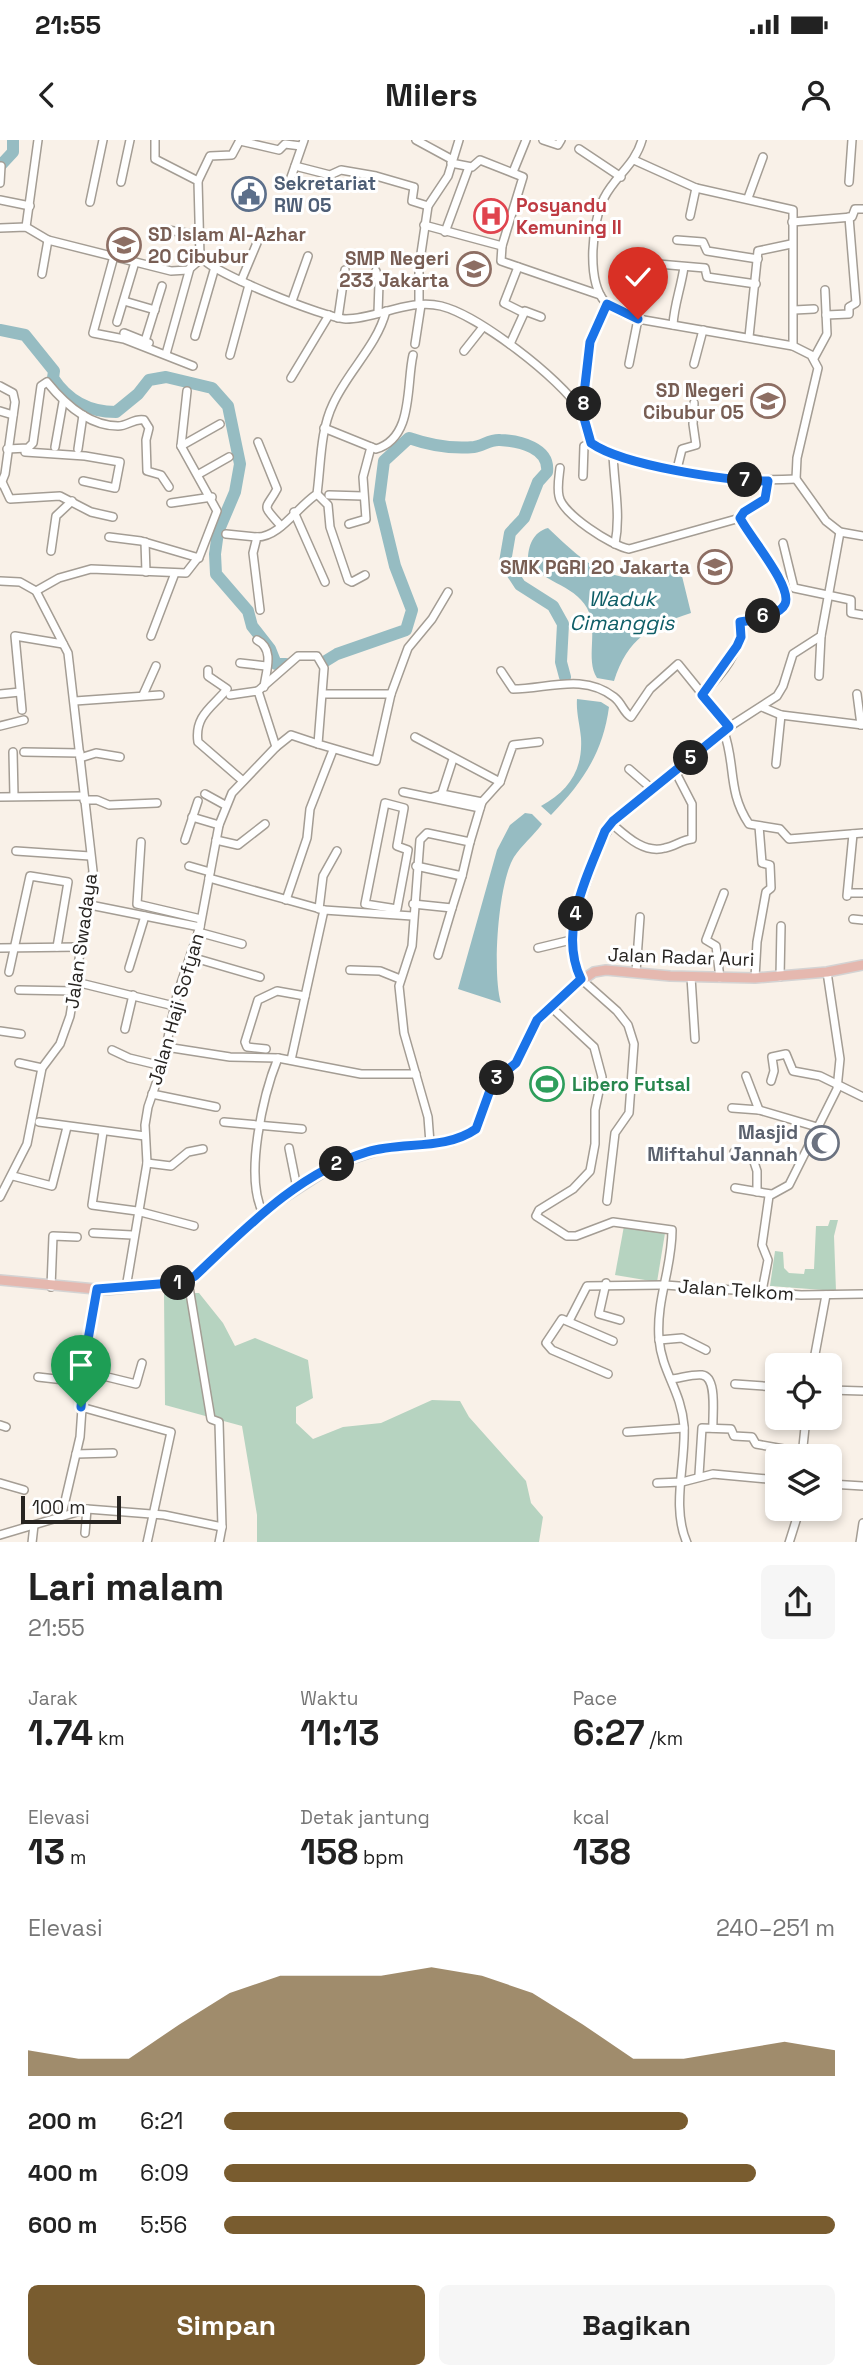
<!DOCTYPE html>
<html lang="id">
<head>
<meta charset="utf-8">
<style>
	:root { --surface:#fff; --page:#f6f6f6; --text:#222; --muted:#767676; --accent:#795c2f }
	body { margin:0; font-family:"Space Grotesk",sans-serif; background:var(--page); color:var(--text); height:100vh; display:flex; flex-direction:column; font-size:26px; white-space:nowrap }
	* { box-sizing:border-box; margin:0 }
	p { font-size:23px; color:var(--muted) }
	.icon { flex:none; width:38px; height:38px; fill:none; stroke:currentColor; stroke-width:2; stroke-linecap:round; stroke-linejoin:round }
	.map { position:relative; height:1402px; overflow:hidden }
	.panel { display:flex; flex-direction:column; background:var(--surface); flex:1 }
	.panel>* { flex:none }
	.controls { position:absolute; left:765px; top:1213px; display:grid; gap:14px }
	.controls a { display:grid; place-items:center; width:77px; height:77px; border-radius:10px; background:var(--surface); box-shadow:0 4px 10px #0003; font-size:35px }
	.scale { position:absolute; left:21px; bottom:18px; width:100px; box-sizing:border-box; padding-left:7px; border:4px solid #272421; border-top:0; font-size:19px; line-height:24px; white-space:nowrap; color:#272421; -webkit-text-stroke:5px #fff; paint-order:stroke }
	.pin { position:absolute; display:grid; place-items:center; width:60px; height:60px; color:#fff; margin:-72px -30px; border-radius:50% 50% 50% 0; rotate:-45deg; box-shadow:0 0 7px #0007 }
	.pin .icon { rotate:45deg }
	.km { position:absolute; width:35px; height:35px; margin:-18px; border-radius:50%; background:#222; color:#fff; font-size:19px; line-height:35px; text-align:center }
	.round { display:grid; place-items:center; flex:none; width:74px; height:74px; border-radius:10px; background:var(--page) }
	.summary { display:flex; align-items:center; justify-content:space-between; height:119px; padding:0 28px }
	h1 { font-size:38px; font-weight:700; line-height:52px }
	.figures { display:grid; grid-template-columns:repeat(3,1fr); gap:10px; height:119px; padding:7px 28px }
	.figures div { display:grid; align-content:center }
	.figures b { font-size:35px; font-weight:700 }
	.figures small { font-size:19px; font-weight:400 }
	.figures p { font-size:19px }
	.chart { height:196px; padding:14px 28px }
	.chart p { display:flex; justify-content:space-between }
	.chart svg { width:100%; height:126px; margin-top:7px; fill:var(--accent); opacity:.7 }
	.button { display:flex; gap:14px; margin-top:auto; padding:14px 28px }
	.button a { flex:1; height:80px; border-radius:10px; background:var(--accent); color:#fff; font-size:28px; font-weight:700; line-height:80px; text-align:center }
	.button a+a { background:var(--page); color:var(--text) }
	ul { padding:0 28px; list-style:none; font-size:23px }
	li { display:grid; grid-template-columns:112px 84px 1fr; align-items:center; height:52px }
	li i { height:18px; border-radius:9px; background:var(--accent) }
	.status { display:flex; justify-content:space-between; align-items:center; height:49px; padding:0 35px; background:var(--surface); direction:ltr }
	.status svg { height:19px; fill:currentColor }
	header { display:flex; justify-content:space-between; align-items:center; height:91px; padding:0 28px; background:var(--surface); font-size:32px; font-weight:700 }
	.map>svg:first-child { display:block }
	.green { fill:#b6d3c0 }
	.water { fill:#96bcc2 }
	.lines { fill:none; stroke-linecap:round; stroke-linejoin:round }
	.river { stroke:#96bcc2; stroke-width:12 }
	.minor-casing { stroke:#a49d94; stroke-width:10 }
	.major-casing { stroke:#d4d3d3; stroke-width:12 }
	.minor { stroke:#fff; stroke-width:7 }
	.major { stroke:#e5b8af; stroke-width:9 }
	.route-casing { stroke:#fff; stroke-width:14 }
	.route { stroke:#1a73e8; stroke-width:9 }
	.labels { text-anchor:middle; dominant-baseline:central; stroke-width:6; stroke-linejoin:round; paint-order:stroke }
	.service-label { font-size:19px; font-weight:bold; fill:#4e5e75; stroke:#fff; text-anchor:start }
	.health-label { font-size:19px; font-weight:bold; fill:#be3a42; stroke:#fff; text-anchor:start }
	.education-label { font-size:19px; font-weight:bold; fill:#785e54; stroke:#fff; text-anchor:end }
	.street-label { font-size:19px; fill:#272421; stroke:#fff }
	.leisure-label { font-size:19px; font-weight:bold; fill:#27864d; stroke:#fff; text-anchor:start }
	.worship-label { font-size:19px; font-weight:bold; fill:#5b616d; stroke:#fff; text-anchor:end }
	.water-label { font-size:21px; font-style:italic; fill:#0f5e67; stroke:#fff }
</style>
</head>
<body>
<div class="status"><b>21:55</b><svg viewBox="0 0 49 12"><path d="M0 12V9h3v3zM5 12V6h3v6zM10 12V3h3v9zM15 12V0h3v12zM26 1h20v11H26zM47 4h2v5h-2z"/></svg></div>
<header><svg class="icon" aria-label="back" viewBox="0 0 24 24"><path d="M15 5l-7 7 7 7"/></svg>Milers<svg class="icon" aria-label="person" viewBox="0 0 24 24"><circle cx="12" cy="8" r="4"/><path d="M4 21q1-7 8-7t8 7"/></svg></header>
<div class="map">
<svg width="863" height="1403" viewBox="0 0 863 1403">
	<rect width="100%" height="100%" fill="#f9f1e8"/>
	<!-- green -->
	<g class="green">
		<path d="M830,1080H838L834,1096L836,1151L770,1146L775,1111L783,1112L784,1128L789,1133L804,1134L805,1129H814L816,1086H828Z"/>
		<path d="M624,1086L665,1093L657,1142L615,1135Z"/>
		<path d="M164,1153H199L223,1183L235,1206L255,1198L308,1220L313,1258L296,1267V1283L313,1299L343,1287L381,1283L432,1260L460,1261L469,1277L526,1341L531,1363L543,1377L539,1402H257V1375L242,1286L165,1265Z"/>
	</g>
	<!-- water -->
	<g class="water">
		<path d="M548,388C578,416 606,446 651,435C663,432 669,426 681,432L691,473C650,486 628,498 614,541L597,538C585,519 599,491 587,468C574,444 538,441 528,420C528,406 533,392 548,388Z"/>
		<path d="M577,559L601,562L609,567C603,613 582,643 551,675L541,666C568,651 583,631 581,598C580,585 576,573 577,559Z"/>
		<path d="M525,673L532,674L542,684C534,695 521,706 514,717C498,743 492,834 501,863L458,849L497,710L510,685Z"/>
	</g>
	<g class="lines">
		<!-- river -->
		<g class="river">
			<path d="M0,26L13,12V0"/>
			<path d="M0,190L25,195L54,231L53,238C68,261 89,272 116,272L138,254L149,240L166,237L212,248L228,266L240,324L235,352L218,392L215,414L216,434L248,471L252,486L270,509L276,524H286"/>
			<path d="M324,522L337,514L406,490L412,470L395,426L379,360L384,321L409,298C429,305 452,309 474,307C482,306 491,299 500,300C520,301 550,308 547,332L538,342L524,378L510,393L505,422L520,445L553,466L563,484L561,522L565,537"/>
		</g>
		<!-- minor casing -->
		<g class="minor-casing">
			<g id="minor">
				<path d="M155,0V19L198,41L200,116C209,132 325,178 346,179C377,179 409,158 441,166C478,175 560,238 581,271C587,280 586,291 589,301L600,309C662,331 730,343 796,339"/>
				<path d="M416,0L451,19"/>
				<path d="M543,0L558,5L561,0"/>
				<path d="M642,0C635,25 615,36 604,58C592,82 586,140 605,162C614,171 626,175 638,179L793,206L811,215L818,228L797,318L796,339L826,381L840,392L863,396"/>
				<path d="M240,1L279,10L285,4L301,6"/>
				<path d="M579,9L621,37"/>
				<path d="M634,20L696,48L793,70V206"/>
				<path d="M451,23L472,27L480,20L523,37L502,106"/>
				<path d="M295,26L330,35L341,30L376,36L414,47L412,61L428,66"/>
				<path d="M513,32L526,0"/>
				<path d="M198,41L210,16L232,15L240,0"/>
				<path d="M121,42L130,0"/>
				<path d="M849,42L852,0"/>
				<path d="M0,43L1,26"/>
				<path d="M288,46L304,0"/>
				<path d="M748,58L763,17"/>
				<path d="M0,60L30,66"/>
				<path d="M90,62L103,0"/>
				<path d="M690,76L696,48"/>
				<path d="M792,82L852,77L855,69H863"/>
				<path d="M424,85L502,106L501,121L600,155"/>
				<path d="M26,87L38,0"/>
				<path d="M0,88L26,87L48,100L171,131L188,130L201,119"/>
				<path d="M168,90L198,95"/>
				<path d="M445,92L469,27"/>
				<path d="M677,100L703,102L707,111L758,119"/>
				<path d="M114,116L93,193L124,199L193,226"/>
				<path d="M518,127L504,163L524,173"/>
				<path d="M376,131L379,143L378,173"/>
				<path d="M42,134L48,100"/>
				<path d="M241,141L262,91"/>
				<path d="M124,161L155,170"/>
				<path d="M292,161L308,116"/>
				<path d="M419,165V127L428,66L448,36L459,0"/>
				<path d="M794,170L814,169"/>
				<path d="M826,175L849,174V167L856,163L849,77"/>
				<path d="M629,176L633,153L651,152L658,145V124L705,128L707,137L756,144"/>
				<path d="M338,178L345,130"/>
				<path d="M117,182L135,122"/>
				<path d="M673,185C674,165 681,148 684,127"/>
				<path d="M124,193L149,203"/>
				<path d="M195,196L215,127"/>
				<path d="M749,197L758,111L791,104"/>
				<path d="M145,201L162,146"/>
				<path d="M415,204L421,165"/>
				<path d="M510,204L525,171L541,177"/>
				<path d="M464,211L483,187"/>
				<path d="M166,214L190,128"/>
				<path d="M230,215L249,145"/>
				<path d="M814,218L827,194L825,150"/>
				<path d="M629,224L638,179"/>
				<path d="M694,224L703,190"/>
				<path d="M291,238L329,175"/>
				<path d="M0,246L13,253L15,262L5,334L1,344"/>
				<path d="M0,271L13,275"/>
				<path d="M582,271L590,202L607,164"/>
				<path d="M324,288L376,309C414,298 406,245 413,215"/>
				<path d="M258,302L277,349C266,370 260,363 281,386"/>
				<path d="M181,306L220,284"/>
				<path d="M55,307L63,262"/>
				<path d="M7,309L28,308L33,303L41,246L47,242C64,263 89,286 118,286C128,286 134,278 144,280L149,288L146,300L147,331L161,335L169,347"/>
				<path d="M78,309L83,275"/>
				<path d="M25,312L85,316L120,322L115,348L83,341"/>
				<path d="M613,313C614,345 621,374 615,404"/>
				<path d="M560,328C559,337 557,347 559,356C562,374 612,406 629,409L740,378L744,372L765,359L768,340"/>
				<path d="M677,329L682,309L696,305L693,284L694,263"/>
				<path d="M199,334L229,317"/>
				<path d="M583,336L584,306L591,303"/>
				<path d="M3,344L10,359L60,356L91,372L113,377"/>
				<path d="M317,354L328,365L330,387L348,440L352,442L365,435"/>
				<path d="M329,355L363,356"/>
				<path d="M171,363L212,357"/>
				<path d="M294,372L325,442"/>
				<path d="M349,384L366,379L363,337L371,307"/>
				<path d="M226,394L257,397"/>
				<path d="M109,397L141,401L199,418"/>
				<path d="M145,402L146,432"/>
				<path d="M783,403L794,448L851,460V473L863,475"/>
				<path d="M51,411L56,376L72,361"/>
				<path d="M0,441L20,442L36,451L68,513L93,731L70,876L60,904L42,928L27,1004L0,1057"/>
				<path d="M36,451L59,438L91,429L186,433L200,415L217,371L181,306L187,251"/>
				<path d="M260,470L253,413L257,397C280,397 297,367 317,354C321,324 320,291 333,264C348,231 377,206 386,171"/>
				<path d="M151,496L175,433"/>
				<path d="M257,500C275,509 266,531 264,547"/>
				<path d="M240,523L266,526"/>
				<path d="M208,530V536L227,549C214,566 194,575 198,602L243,641"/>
				<path d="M501,531L513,549C547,549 583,533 614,557C622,563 623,572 631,577L650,549L678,524L729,587"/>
				<path d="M819,536L821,496"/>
				<path d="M258,551L298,516H317L324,528L318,604L376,621L391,554L408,508L432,479L448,452"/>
				<path d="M0,554L20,552"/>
				<path d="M324,554H391"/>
				<path d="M857,554L861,585"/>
				<path d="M143,555L156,526"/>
				<path d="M702,555C721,535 743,511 740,482L768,475L785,465C788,434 754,404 740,378"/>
				<path d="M75,561L160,555"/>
				<path d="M762,567L781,575L863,585"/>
				<path d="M22,570L15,496L63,504"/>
				<path d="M0,586L24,580"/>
				<path d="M724,592C736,625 727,651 749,684L780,689L789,699L863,693"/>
				<path d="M415,597L500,642"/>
				<path d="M276,607L291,595L318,604"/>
				<path d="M13,612L14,656"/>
				<path d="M24,612L80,613"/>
				<path d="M80,618L96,613L120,617"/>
				<path d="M776,624L781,575"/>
				<path d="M629,629L652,649"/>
				<path d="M403,652L480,668"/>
				<path d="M205,654L225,665"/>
				<path d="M441,656L453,619"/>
				<path d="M0,657L84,656"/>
				<path d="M433,657L442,654L482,662"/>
				<path d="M84,660H97L109,665L157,663"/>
				<path d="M385,663L404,668L397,706L408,710L397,769L365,764Z"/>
				<path d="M192,677L219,685"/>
				<path d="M611,683C626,696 644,714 665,708C675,706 682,700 692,699V664L675,631"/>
				<path d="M185,700L198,661"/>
				<path d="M216,700L238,705L265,684"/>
				<path d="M141,702L137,764L201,779"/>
				<path d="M16,711L90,716"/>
				<path d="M189,726L210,732"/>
				<path d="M416,726L462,736L470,702"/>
				<path d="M209,738L324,770L412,776"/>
				<path d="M850,753H863"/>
				<path d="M847,756L853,694"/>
				<path d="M286,760L307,698L310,669L333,610"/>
				<path d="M413,764L452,768L462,736"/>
				<path d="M90,765L200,787"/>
				<path d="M319,769L323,736L337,711"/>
				<path d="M853,779L863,780"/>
				<path d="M198,792L242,804"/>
				<path d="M0,808L79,807"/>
				<path d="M538,808L571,800"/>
				<path d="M438,815L452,768"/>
				<path d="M191,817L260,837"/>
				<path d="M129,828L145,776"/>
				<path d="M350,830L380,831L400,839"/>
				<path d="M9,832L30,736L68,742L57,807"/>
				<path d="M636,832L640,777"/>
				<path d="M691,837L695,899"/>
				<path d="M780,837L781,786"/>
				<path d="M720,838L716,806L706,800L724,753"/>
				<path d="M755,838L757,802L766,752L771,748L770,725L762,723L759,686"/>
				<path d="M76,842L174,866"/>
				<path d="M19,850L75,851"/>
				<path d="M551,867L594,907L602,937L595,970V1004L590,1031L573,1049L539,1070L536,1076L567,1096H576L613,1082L672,1090C672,1129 656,1159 659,1199C662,1233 681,1250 684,1286C686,1323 671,1367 687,1403"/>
				<path d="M125,889L133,855"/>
				<path d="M0,891L21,894"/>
				<path d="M166,907L230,917L278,918L361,934H416"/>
				<path d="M266,909L247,907L245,902L258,860L277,851L305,856"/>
				<path d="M112,910L129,918L162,926"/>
				<path d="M291,920L324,770"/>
				<path d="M19,923L42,928"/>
				<path d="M746,936L759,970"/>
				<path d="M771,941L774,931L772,917L786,914L793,931L820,936L863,957"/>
				<path d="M152,954L216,967"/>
				<path d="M732,968L759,970L817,987"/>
				<path d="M39,982L145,996"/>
				<path d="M224,982L302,989"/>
				<path d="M103,992L92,1065L137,1071L194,1086"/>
				<path d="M430,1003L428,977L404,893L399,846L412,806L420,700L427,693L470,702L482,662L500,642L513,605L539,602"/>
				<path d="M289,1008L297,1048"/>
				<path d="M734,1012L753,1019L757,1031V1052"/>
				<path d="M147,1023L171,1026L188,1012L203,1009"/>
				<path d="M13,1036L52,1046L67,987"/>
				<path d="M735,1048L771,1054"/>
				<path d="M607,1061L615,993L629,973L634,904L628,885L617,871L581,839L571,807L574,778L599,707L613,681L729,587L777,556L783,546L793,514L821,496L840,392"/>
				<path d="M263,1073C244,1037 263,955 278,918"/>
				<path d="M93,1093L132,1095"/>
				<path d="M188,1141L211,1279L219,1282L222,1387L219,1403"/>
				<path d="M606,1143L599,1174L620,1180"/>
				<path d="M665,1145L801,1155L863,1154"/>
				<path d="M51,1147L53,1096L77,1097"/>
				<path d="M126,1148L147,1023L145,985L148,967L162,926L177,855L200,787L219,685L232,653L276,607L258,551L230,555"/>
				<path d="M762,1151L768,1120L762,1105L769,1056L789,1045L837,949L840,919L827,832"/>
				<path d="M569,1181L587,1146L662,1145"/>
				<path d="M659,1200L682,1198L706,1210"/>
				<path d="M813,1225L826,1155"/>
				<path d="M83,1231L136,1244L142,1223"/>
				<path d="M608,1234L552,1210L546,1203L562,1179L613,1201"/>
				<path d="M38,1237L82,1242"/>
				<path d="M672,1239C681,1238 693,1234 702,1235C718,1237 712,1276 713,1288"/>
				<path d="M735,1244L777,1247"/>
				<path d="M830,1250L863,1251"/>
				<path d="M81,1267L171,1292L147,1403"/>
				<path d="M0,1285L6,1287"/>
				<path d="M627,1292L684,1288"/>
				<path d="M76,1314L113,1313"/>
				<path d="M802,1316L806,1278"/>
				<path d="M699,1335L702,1288L731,1289L734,1296L752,1297L756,1304L789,1310V1316"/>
				<path d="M0,1343L24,1350"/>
				<path d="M657,1343L682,1342L713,1334L777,1340"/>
				<path d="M830,1344L863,1346"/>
				<path d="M62,1374L80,1297L86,1211L97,1149"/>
				<path d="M85,1393L87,1369"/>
				<path d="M0,1395L87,1369L164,1375L222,1387"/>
				<path d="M32,1403L34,1385"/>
				<path d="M789,1403L800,1368"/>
				<path d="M860,1403L863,1383"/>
			</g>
		</g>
		<!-- major casing -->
		<g class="major-casing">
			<path id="major" d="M0,1140L106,1150L184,1142L195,1136L271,1066L336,1024L387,1007L452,1001L476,989L493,942L516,923L537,880L572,847L594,832L606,830L670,836L755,838L827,832L863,825"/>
		</g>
		<!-- minor -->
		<use href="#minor" class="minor"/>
		<!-- major -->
		<use href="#major" class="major"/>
	</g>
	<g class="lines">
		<!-- route casing -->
		<g class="route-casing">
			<path id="route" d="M81,1267L86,1211L97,1149L184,1142L195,1136C246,1088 298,1033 367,1012C403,1001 444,1011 476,989L493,942L516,923L537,880L581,839C558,791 587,737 605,691L613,681L729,587L702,555L737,506L741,497L740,482C751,480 780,476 785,464C793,447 749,396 740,378L744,372L765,359L768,341C727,341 624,326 591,303L582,271L590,202L607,164L638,179"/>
		</g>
		<!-- route -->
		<use href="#route" class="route"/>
	</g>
	<!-- icons -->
	<defs>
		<g id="civic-ring" transform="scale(1.75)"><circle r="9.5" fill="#fff" stroke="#5c6f8a" stroke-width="1.5"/><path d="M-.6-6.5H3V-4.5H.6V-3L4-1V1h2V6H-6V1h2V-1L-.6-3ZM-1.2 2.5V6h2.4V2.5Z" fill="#5c6f8a"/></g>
		<g id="hospital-ring" transform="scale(1.75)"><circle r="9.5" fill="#fff" stroke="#e0444e" stroke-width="1.5"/><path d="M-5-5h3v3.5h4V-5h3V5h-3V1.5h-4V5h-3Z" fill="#e0444e"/></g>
		<g id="school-ring" transform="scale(1.75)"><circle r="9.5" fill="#fff" stroke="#8d6e63" stroke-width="1.5"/><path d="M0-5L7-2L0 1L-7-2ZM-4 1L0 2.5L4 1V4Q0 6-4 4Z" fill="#8d6e63"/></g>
		<g id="stadium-ring" transform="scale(1.75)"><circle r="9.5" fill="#fff" stroke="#2e9e5b" stroke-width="1.5"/><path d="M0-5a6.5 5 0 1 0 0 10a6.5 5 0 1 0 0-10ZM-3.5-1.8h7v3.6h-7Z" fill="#2e9e5b"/></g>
		<g id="mosque-ring" transform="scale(1.75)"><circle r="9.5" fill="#fff" stroke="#6b7280" stroke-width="1.5"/><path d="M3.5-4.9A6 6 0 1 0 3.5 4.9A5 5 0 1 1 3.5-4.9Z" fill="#6b7280"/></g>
	</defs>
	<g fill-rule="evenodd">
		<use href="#civic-ring" x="249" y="54"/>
		<use href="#hospital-ring" x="491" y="76"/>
		<use href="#school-ring" x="124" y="105"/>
		<use href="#school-ring" x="474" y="129"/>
		<use href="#school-ring" x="768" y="261"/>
		<use href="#school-ring" x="715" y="427"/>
		<use href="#stadium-ring" x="547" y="944"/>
		<use href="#mosque-ring" x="822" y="1003"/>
	</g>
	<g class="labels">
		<!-- service labels -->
		<g class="service-label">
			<text x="274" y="43">Sekretariat<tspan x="274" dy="22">RW 05</tspan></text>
		</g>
		<!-- health labels -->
		<g class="health-label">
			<text x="516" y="65">Posyandu<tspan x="516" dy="22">Kemuning II</tspan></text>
		</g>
		<!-- education labels -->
		<g class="education-label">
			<text x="148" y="94" text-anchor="start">SD Islam Al-Azhar<tspan x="148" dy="22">20 Cibubur</tspan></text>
			<text x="449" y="118">SMP Negeri<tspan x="449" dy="22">233 Jakarta</tspan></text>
			<text x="744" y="250">SD Negeri<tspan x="744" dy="22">Cibubur 05</tspan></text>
			<text x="690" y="427">SMK PGRI 20 Jakarta</text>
		</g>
		<!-- street labels -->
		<g class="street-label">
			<text transform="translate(81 801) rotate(-82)">Jalan Swadaya</text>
			<text transform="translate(681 817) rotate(2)">Jalan Radar Auri</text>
			<text transform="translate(176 869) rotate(-74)">Jalan Haji Sofyan</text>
			<text transform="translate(736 1150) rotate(4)">Jalan Telkom</text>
		</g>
		<!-- leisure labels -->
		<g class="leisure-label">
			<text x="572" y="944">Libero Futsal</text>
		</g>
		<!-- worship labels -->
		<g class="worship-label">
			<text x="798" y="992">Masjid<tspan x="798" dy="22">Miftahul Jannah</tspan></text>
		</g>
		<!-- water labels -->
		<g class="water-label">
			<text x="622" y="458">Waduk<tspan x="622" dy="24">Cimanggis</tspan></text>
		</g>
	</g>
</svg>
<div class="controls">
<a><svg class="icon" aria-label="locate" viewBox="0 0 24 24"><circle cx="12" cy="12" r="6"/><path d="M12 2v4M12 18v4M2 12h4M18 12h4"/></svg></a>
<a><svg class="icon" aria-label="layers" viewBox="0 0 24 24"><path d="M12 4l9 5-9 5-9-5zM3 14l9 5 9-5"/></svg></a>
</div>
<div class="scale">100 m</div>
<div class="pin" style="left:81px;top:1267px;background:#1e9e55"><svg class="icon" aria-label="arrive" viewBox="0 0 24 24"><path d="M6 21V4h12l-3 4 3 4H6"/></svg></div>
<div class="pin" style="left:638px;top:179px;background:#d93025"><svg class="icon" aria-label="check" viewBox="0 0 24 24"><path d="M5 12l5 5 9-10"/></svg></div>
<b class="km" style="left:178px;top:1143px">1</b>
<b class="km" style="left:337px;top:1024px">2</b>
<b class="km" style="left:497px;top:938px">3</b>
<b class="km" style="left:576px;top:774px">4</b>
<b class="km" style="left:691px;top:618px">5</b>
<b class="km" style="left:763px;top:476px">6</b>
<b class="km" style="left:745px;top:340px">7</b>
<b class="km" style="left:584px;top:264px">8</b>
</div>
<section class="panel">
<div class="summary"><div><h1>Lari malam</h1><p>21:55</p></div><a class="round"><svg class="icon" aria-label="share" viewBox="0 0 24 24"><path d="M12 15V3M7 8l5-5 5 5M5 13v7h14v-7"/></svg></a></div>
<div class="figures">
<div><p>Jarak</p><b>1.74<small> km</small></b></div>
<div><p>Waktu</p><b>11:13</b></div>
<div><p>Pace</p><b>6:27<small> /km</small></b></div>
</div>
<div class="figures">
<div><p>Elevasi</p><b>13<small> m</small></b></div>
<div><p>Detak jantung</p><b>158<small> bpm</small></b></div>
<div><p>kcal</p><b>138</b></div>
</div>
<div class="chart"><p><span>Elevasi</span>240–251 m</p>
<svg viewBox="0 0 160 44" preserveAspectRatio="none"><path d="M0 44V35L10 38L20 38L30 26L40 15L50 9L60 9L70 9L80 6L90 9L100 15L110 26L120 38L130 38L140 35L150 32L160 35V44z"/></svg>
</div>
<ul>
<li><b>200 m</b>6:21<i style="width:76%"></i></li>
<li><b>400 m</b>6:09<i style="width:87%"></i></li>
<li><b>600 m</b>5:56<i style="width:100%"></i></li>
</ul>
<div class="button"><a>Simpan</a><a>Bagikan</a></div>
</section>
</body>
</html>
